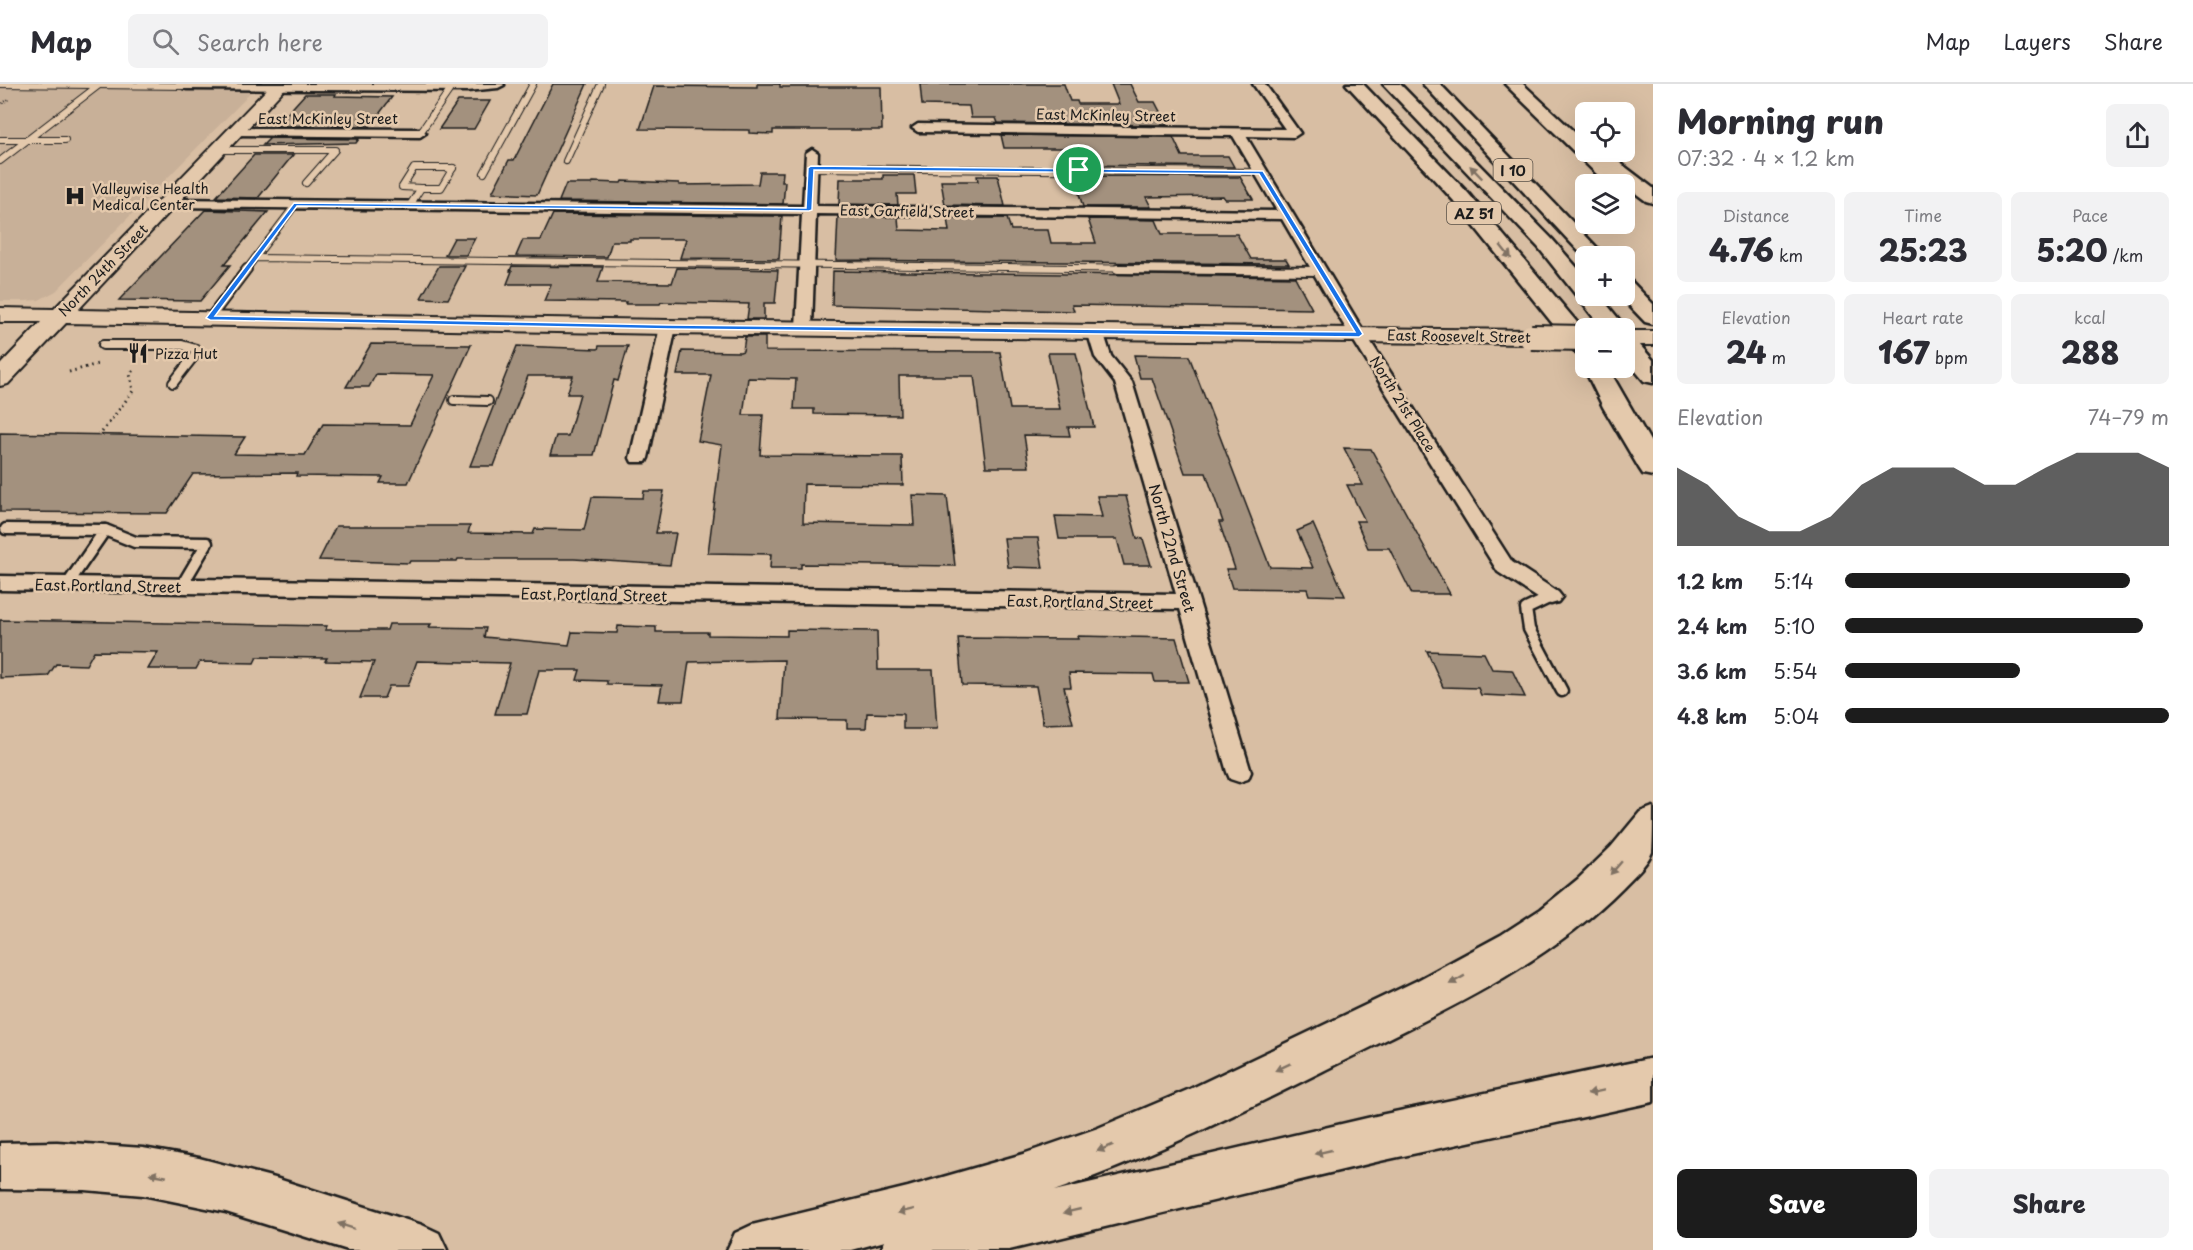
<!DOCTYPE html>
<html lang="en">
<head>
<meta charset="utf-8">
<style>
	:root { --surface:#fff; --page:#f2f2f3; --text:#2b2b33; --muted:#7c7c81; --line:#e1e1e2; --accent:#1c1c1c }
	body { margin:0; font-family:"Playpen Sans",sans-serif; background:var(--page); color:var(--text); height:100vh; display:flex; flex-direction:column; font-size:22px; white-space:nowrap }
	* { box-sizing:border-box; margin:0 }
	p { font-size:20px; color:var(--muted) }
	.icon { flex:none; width:33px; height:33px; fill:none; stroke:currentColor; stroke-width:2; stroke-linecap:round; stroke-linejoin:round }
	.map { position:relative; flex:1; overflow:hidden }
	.side { display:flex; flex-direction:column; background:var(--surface); width:540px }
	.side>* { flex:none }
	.fabs { position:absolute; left:1575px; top:18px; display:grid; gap:12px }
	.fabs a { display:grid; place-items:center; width:60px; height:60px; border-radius:9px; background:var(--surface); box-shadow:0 6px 24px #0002; font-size:30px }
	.pin { position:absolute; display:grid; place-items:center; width:51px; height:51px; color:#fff; margin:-26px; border:3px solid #fff; border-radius:50%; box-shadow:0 2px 6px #0007 }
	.round { display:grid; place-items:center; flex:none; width:63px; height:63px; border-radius:9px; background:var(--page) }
	.summary { display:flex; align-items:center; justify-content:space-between; height:102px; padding:0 24px }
	h1 { font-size:33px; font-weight:800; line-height:45px }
	.stats { display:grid; grid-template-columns:repeat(3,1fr); gap:9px; height:102px; padding:6px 24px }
	.stats div { display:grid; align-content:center; border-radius:9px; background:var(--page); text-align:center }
	.stats b { font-size:30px; font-weight:800 }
	.stats small { font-size:16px; font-weight:400 }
	.stats p { font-size:16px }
	.chart { height:168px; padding:12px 24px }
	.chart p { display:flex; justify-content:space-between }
	.chart svg { width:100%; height:108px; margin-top:6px; fill:var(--accent); opacity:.7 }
	.action { display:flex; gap:12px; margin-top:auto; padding:12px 24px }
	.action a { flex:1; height:69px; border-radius:9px; background:var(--accent); color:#fff; font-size:24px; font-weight:800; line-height:69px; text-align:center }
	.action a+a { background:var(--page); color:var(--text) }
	ul { padding:0 24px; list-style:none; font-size:20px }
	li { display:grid; grid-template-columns:96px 72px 1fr; align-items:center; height:45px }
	li i { height:15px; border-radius:8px; background:var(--accent) }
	header { display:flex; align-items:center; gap:36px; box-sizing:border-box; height:84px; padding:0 30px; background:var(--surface); border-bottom:2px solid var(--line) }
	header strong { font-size:28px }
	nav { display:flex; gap:33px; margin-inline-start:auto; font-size:21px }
	.search { width:420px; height:54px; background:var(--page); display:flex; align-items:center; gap:15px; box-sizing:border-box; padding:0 21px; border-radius:9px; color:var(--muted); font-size:22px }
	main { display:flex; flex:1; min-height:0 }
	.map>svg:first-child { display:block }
	.built { fill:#c8b098 }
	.building { fill:#a3917e; stroke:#1c1c1c; stroke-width:1.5 }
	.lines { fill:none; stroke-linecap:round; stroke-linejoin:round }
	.lane-far2-casing { stroke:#1c1c1c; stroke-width:8 }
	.lane-far1-casing { stroke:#1c1c1c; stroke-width:12 }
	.lane-casing { stroke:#1c1c1c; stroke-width:15 }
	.street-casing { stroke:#1c1c1c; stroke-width:5 }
	.secondary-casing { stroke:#1c1c1c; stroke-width:4 }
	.highway-casing { stroke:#1c1c1c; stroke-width:5 }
	.path-far1 { stroke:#1c1c1c; stroke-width:2; stroke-dasharray:1 2; stroke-linecap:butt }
	.path { stroke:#1c1c1c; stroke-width:3; stroke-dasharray:1.5 4; stroke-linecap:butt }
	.lane-far2 { stroke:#e4c9ac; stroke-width:6 }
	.lane-far1 { stroke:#e4c9ac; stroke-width:8 }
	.lane { stroke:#e4c9ac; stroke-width:10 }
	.street { fill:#e4c9ac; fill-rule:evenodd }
	.secondary { fill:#e4c9ac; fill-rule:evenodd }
	.highway { fill:#e4c9ac; fill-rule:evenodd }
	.secondary-bridge-casing { stroke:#1c1c1c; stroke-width:28; stroke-linecap:butt }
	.secondary-bridge { stroke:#e4c9ac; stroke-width:24 }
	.oneway { fill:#807264 }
	.route { fill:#1a73e8; stroke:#fff; stroke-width:1.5; fill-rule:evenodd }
	.labels { text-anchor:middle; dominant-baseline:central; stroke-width:5; stroke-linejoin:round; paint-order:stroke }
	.far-street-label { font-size:14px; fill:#1c1c1c; stroke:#e4c9ac }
	.shield { fill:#e4c9ac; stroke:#585047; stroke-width:1.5 }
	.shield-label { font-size:14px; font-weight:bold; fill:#1c1c1c }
	.far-poi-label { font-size:14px; fill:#1c1c1c; stroke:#e4c9ac; text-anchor:start }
	.street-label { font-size:15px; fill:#1c1c1c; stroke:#e4c9ac }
</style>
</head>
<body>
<header>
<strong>Map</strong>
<div class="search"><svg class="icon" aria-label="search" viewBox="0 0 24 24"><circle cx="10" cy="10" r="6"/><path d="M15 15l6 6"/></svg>Search here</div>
<nav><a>Map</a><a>Layers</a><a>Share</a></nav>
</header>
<main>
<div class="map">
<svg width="1653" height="1166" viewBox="0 0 1653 1166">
	<rect width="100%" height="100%" fill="#d8bea3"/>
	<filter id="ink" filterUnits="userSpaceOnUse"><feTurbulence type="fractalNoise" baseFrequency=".0167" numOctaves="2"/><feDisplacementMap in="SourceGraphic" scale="12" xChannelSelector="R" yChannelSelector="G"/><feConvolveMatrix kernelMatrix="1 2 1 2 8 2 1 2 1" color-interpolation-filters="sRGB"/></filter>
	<g filter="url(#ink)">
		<!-- built -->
		<path class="built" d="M0,0H256L244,16L56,207L39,216L24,217H0Z"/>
		<!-- building -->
		<g class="building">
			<path d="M553,0H587L537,111L492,109L509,76H514Z"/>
			<path d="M757,0H780V3H881L882,46H773V50L749,49V46L640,45L654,2L757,3Z"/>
			<path d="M920,0H1064L1070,17H1077L1078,20H1119L1111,0H1130L1139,18H1155L1167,41L998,39L996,34H971L969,22L922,21Z"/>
			<path d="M305,10H336L335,12L392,13L370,42H276Z"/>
			<path d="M458,17H490L474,45H439Z"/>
			<path d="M1001,51L1173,53L1182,72H1228L1234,83L1085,81L1079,64H1004Z"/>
			<path d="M270,54L359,55L356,59L263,61Z"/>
			<path d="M254,71H293L258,114L216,113Z"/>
			<path d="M760,88H783L782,98H785L783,120L559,117L566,100H592L593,98L621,99L622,97L679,99V101L758,100Z"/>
			<path d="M883,91H914L916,110H897L898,121L839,120L840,95H883Z"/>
			<path d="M977,92H998L1005,122L945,121L941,97H978Z"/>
			<path d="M1088,92L1240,93L1253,115H1225L1223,112L1146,113L1151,123H1083L1077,103H1079V101H1091Z"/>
			<path d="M205,126L268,128L224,181H230L200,217L119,216Z"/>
			<path d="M553,130L782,132L779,175L680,174L686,155H630V157H612L607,173L516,172L523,156H541Z"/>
			<path d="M838,132L898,133L899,146L949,147L947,134H1007L1011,146H1048L1051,159H1096L1088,135L1156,136L1162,150H1237L1251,175H1286L1289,180L836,176Z"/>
			<path d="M454,154H475L466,171H445Z"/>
			<path d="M439,182H465L448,215L421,214Z"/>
			<path d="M512,182L603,183L598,198L672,199L677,184L778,186L775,219H764V235H747L749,220L661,218L660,220H625L626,218L544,217L551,200H507L512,187H510Z"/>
			<path d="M833,187L1295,193L1312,225L1072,221L1074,227L832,221Z"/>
			<path d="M745,253H765V267L1000,268L1010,325H1060L1048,269H1076L1094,343H1068L1070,352L1024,351L1029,383H986L974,292H899L900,331L814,330V325H794L796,295L748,294L743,331H763L760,371L902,372L903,401L804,400L803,439L914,441L912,411L947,412L955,482L801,480V484H770L771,470L708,469L722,361L698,357L711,291H677L682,267L740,268L743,267Z"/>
			<path d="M371,260L471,261L408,399H380L383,393L296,392L297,389L193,390L167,429L0,428V349L245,353L234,370L305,371L323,340L410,341L434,291L376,290L369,303H346Z"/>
			<path d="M517,262L598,265L599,262H628L618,297L614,296L594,371H550L556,352H568L580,310H567L573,292H528L494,382H470Z"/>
			<path d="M1134,271L1189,272L1270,483L1313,484L1297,447L1313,440L1345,512L1309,511L1307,505L1232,504L1226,485H1235L1219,438H1223L1206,389H1185L1152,294H1140Z"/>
			<path d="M1344,364L1371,365L1450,510H1412L1389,464H1368L1356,437H1365L1347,401H1363Z"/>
			<path d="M644,407H664L656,449H676L670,481L574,475H458L457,477H410L409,479L319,476L336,442H470L468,449L533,450L535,445L584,446L592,413L643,414Z"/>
			<path d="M1097,412H1126L1137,454L1143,455L1151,481H1124L1117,455H1059L1055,432L1102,433Z"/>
			<path d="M1004,454H1038L1043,484L1008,483Z"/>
			<path d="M0,536L327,542L325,546H387L389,540H431L429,543L486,544L484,553L569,561L572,548L617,549L618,542L656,543V548H708V551L787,552V546L877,547L878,586H933L937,645H903V630L867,629L866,644H847V636L780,635L784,576L689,578L683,617H659L662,601L607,600V597L577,596L580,586H539L527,630H495L510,579L417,577L408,602H389L384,614H360L374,578L325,577L327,574L257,573L254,579L200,578L196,585H148L158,568L94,567L86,581L56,580L48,592L0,594Z"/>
			<path d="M1077,552L1176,554L1189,598H1155L1153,590L1069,589L1071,603H1064L1073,639L1043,640L1036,602L962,601L958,554L1078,555Z"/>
			<path d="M1427,567L1484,569L1492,585L1512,586L1525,613L1481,611L1478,604L1443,603Z"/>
		</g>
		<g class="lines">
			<!-- lane-far2 casing -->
			<g class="lane-far2-casing">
				<g id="lane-far2">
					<path d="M0,0L187,2"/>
					<path d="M420,49L451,4"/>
					<path d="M0,56H65"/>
					<path d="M219,66H335L306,99"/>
					<path d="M0,77L99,1"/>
					<path d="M566,77L601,0"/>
					<path d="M811,84L1261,88"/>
					<path d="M484,89L533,0"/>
					<path d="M421,104L402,103L414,84H453"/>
					<path d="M410,121L421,104H441L453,84"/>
					<path d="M255,174L296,120"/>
					<path d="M246,186L255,174L1241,186"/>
				</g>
			</g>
			<!-- lane-far1 casing -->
			<g class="lane-far1-casing">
				<g id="lane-far1">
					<path d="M1118,185L1321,187"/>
					<path d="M210,234L247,185"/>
					<path d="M103,261H182L196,265L194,272L173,299"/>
					<path d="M454,316L488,317"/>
				</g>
			</g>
			<!-- lane casing -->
			<g class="lane-casing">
				<g id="lane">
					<path d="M6,445L105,446L67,501"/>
					<path d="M105,446L135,458L207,459L181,503"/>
					<path d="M1551,513L1526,525L1529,545L1562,607"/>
				</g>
			</g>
			<!-- street casing -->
			<g class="street-casing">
				<g id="street">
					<path d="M182,0H503L504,1L498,4L467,7L187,5L183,4Z"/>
					<path d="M1253,0H1265L1300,49L1294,53L1246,52L1358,238L1512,478L1558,508L1562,513L1558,518L1551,520L1544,518L1498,488L1342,238L1282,135L816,130L812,244L804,249L796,244L802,130L168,123L161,119L168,115L803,122L806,69L812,65L818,69L816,122L1277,127L1233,52L918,48L912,44L918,40L1285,45Z"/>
					<path d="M235,44L420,45L426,49L420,53L231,51V45Z"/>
					<path d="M668,238L676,243L648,374L646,378H632L630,374L660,243Z"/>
					<path d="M1095,242L1103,247L1111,272L1132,298L1251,688L1248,695L1239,698L1230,695L1227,688L1180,525L0,506V492L1176,510L1115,299L1095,273L1087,247Z"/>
				</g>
			</g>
			<!-- secondary casing -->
			<g class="secondary-casing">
				<g id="secondary">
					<path d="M272,0H289L78,226L668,236L1531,246L1539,248L1542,253L1539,258L1531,260L668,250L66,239L8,300L0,302V281L41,238H0V224L54,225Z"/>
					<rect x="1624" y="247" width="29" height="14"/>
				</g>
			</g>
			<!-- highway casing -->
			<g class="highway-casing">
				<g id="highway">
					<path d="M1346,0H1363L1468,109L1586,249V272L1577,270L1454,117Z"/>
					<path d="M1383,0H1400L1552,155L1586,194V212H1600L1626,244L1624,246L1602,244L1538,163Z"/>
					<path d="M1423,0H1440L1605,172H1586V175Z"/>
					<path d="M1505,0H1523L1586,59V68L1611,72L1653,104V119L1646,117L1626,102L1624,104V100H1607Z"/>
					<path d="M1624,196L1632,198L1653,220V240L1645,238L1620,212H1624Z"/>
					<path d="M1624,250L1632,252L1653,276V299L1644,297L1624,273Z"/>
					<path d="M1586,281V284H1608L1653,362V392L1643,390L1639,384L1603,323L1584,284Z"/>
					<path d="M1653,723C1653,734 1653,760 1652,768C1647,781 1632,793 1623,803C1542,885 1433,932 1331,983C1241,1028 1150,1074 1054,1107L1380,1031L1653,974V1018L1380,1077L1009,1166H881L885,1157L852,1166H727L735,1149L752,1141L908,1103L1023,1070L1098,1044L1190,1005L1416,897L1501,851L1541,825L1578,795L1611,763L1640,728Z"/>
					<path d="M57,1058L143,1064L199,1074L275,1094L422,1141L439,1149L447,1166H348L226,1128L143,1111L85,1106L0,1105V1059Z"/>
				</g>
			</g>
			<!-- path-far1 -->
			<path class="path-far1" d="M0,21L9,15"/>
			<!-- path -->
			<g class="path">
				<path d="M69,288L98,280"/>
				<path d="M102,348L133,307L130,290L134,285"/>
			</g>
			<!-- lane-far2 -->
			<use href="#lane-far2" class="lane-far2"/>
			<!-- lane-far1 -->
			<use href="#lane-far1" class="lane-far1"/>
			<!-- lane -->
			<use href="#lane" class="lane"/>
			<!-- street -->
			<use href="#street" class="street"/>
			<!-- secondary -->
			<use href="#secondary" class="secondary"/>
			<!-- highway -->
			<use href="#highway" class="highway"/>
			<!-- secondary-bridge casing -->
			<g class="secondary-bridge-casing">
				<path id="secondary-bridge" d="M1531,253L1586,254"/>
			</g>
			<!-- secondary-bridge -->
			<use href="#secondary-bridge" class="secondary-bridge"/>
		</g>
		<!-- one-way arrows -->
		<defs><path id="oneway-solid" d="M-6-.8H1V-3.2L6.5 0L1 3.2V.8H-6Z" transform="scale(1.5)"/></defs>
		<g class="oneway">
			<use href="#oneway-solid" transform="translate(1476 88) rotate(-134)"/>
			<use href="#oneway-solid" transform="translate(1506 168) rotate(51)"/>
			<use href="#oneway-solid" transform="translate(1616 784) rotate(131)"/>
			<use href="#oneway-solid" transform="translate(1457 896) rotate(151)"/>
			<use href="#oneway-solid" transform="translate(1283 983) rotate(155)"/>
			<use href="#oneway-solid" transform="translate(1596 1008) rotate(168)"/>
			<use href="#oneway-solid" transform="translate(1105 1064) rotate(158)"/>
			<use href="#oneway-solid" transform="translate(1323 1068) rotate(167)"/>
			<use href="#oneway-solid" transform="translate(158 1091) rotate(-170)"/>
			<use href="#oneway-solid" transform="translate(906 1127) rotate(166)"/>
			<use href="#oneway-solid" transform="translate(1072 1127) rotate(167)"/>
			<use href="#oneway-solid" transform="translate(346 1142) rotate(-162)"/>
		</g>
	</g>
	<!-- route -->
	<path class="route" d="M811,82L1263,87L1363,250L1359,253L668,245L210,236L206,234L294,119L806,124L808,84ZM814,86L1259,90L1355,248L668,241L215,232L297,122L809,127L812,126Z"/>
	<!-- icons -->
	<defs>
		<g id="hospital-bare" transform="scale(1.62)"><path d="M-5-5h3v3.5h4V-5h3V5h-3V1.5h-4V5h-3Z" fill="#1c1c1c" stroke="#e4c9ac" stroke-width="2.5" paint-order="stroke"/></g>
		<g id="restaurant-bare" transform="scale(1.62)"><path d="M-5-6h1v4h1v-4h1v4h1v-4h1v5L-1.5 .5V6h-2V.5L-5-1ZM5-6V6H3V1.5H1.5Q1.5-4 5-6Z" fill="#1c1c1c" stroke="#e4c9ac" stroke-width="2.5" paint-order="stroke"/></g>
	</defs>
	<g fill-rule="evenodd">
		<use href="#hospital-bare" x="75" y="112"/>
		<use href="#restaurant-bare" x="138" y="269"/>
	</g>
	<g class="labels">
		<!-- far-street labels -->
		<g class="far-street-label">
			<text transform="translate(1106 31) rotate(1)">East McKinley Street</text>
			<text x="328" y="34">East McKinley Street</text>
			<text transform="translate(907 127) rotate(1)">East Garfield Street</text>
			<text transform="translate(103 186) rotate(-46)">North 24th Street</text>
			<text transform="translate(1459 252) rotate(1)">East Roosevelt Street</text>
			<text transform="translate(1403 320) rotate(58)">North 21st Place</text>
		</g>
		<!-- shield labels -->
		<g class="shield">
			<rect x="1493.5" y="75" width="39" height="22" rx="4.5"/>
			<rect x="1447" y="118" width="54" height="22" rx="4.5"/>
		</g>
		<g class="shield-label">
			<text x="1513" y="86">I 10</text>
			<text x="1474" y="129">AZ 51</text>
		</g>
		<!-- far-poi labels -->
		<g class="far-poi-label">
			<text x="92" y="104">Valleywise Health<tspan x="92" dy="16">Medical Center</tspan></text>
			<text x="155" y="269">Pizza Hut</text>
		</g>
		<!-- street labels -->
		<g class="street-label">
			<text transform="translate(1173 464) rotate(74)">North 22nd Street</text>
			<text transform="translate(108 501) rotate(1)">East Portland Street</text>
			<text transform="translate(594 510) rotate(1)">East Portland Street</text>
			<text transform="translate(1080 517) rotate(1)">East Portland Street</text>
		</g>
	</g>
</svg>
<div class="fabs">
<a><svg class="icon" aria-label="locate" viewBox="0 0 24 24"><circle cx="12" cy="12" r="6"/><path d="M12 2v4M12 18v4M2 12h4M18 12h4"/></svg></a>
<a><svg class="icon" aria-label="layers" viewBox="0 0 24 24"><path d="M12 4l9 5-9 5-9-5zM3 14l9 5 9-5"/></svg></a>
<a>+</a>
<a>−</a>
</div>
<div class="pin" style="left:1079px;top:86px;background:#1e9e55"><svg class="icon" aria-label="arrive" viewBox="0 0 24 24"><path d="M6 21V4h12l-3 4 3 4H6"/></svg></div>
</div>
<section class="side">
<div class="summary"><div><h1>Morning run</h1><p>07:32 · 4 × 1.2 km</p></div><a class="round"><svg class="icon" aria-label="share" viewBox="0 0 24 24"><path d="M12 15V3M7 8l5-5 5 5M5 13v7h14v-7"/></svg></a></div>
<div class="stats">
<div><p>Distance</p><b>4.76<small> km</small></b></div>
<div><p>Time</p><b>25:23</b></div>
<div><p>Pace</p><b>5:20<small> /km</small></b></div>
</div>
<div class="stats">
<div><p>Elevation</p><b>24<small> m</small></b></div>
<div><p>Heart rate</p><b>167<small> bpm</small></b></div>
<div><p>kcal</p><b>288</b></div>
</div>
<div class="chart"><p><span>Elevation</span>74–79 m</p>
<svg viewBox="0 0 160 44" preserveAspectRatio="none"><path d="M0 44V12L10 19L20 32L30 38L40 38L50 32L60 19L70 12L80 12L90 12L100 19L110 19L120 12L130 6L140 6L150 6L160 12V44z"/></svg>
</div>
<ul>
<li><b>1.2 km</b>5:14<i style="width:88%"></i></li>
<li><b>2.4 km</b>5:10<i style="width:92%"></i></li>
<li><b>3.6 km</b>5:54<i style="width:54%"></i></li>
<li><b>4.8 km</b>5:04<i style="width:100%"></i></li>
</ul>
<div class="action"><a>Save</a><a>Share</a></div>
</section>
</main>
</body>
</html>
